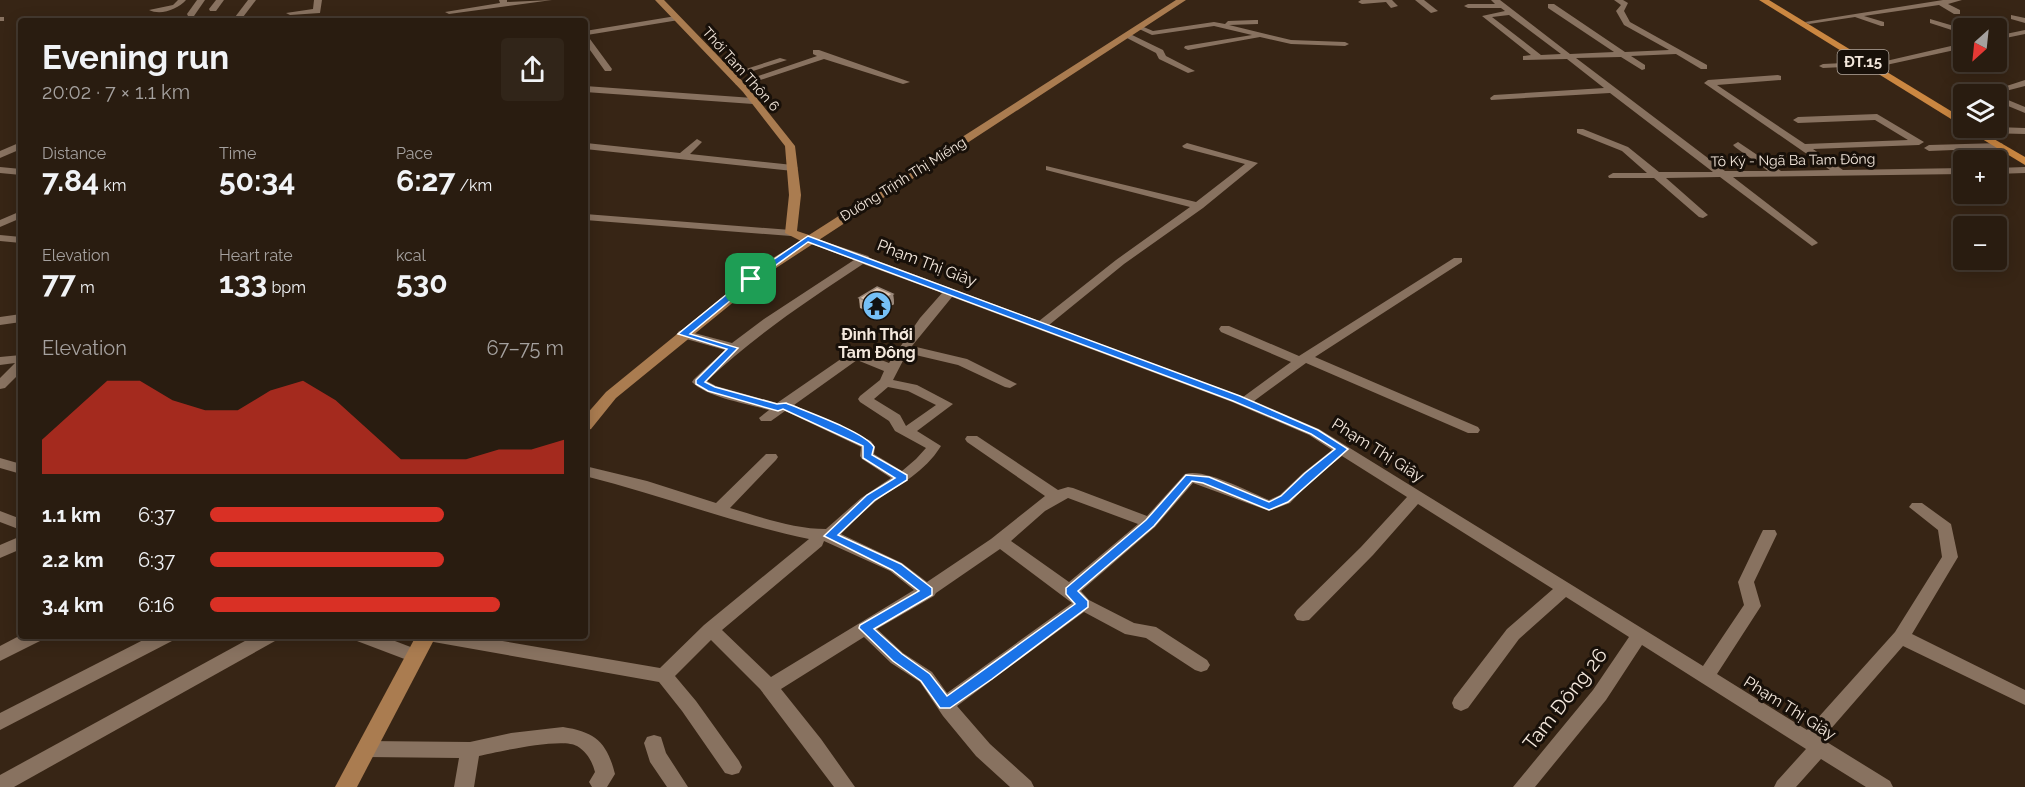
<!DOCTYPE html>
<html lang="en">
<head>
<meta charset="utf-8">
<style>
	:root { --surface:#291c10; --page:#312519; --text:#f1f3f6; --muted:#a5a19f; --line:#453a30; --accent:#d93025 }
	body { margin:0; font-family:Raleway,sans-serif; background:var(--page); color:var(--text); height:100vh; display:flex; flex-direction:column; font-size:22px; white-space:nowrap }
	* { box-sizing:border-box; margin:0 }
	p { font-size:20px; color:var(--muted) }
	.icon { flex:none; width:33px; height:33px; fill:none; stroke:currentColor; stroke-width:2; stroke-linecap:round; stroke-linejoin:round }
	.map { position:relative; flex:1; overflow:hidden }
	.drawer { position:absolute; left:18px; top:18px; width:570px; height:621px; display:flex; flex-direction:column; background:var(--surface); border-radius:6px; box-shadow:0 3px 15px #0003,0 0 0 2px var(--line) }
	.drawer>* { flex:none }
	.needle { width:39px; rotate:207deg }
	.buttons { position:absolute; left:1953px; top:18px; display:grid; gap:12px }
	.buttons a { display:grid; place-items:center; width:54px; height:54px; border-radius:6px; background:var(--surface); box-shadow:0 3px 15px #0003,0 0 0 2px var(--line); font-size:30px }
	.pin { position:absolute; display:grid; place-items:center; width:51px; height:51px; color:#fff; margin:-26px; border-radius:12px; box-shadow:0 3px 9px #0006 }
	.round { display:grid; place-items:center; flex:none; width:63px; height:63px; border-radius:6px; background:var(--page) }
	.head { display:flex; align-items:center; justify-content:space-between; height:102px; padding:0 24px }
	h1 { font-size:33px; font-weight:700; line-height:45px }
	.stats { display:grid; grid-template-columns:repeat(3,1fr); gap:9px; height:102px; padding:6px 24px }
	.stats div { display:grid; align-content:center }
	.stats b { font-size:30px; font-weight:700 }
	.stats small { font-size:16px; font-weight:400 }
	.stats p { font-size:16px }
	.chart { height:168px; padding:12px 24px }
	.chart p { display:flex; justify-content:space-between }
	.chart svg { width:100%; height:108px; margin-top:6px; fill:var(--accent); opacity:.7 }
	ul { padding:0 24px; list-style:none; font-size:20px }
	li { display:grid; grid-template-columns:96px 72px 1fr; align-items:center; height:45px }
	li i { height:15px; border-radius:8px; background:var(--accent) }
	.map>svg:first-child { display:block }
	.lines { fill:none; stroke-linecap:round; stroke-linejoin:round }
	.street { fill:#887260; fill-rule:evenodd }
	.secondary { fill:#aa7c50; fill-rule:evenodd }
	.primary { fill:#cb8741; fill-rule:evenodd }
	.wall { fill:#bda896 }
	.shaded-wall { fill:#9a887a }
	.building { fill:#dcc3af; stroke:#9a887a; stroke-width:1.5 }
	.route { fill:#1a73e8; stroke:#fff; stroke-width:1.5; fill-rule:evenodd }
	.labels { text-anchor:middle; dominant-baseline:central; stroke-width:6; stroke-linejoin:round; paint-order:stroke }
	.far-street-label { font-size:14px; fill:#f4e8dd; stroke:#181009 }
	.shield { fill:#181009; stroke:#b2a79d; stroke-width:1.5 }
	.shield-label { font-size:15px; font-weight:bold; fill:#f4e8dd }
	.street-label { font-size:16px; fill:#f4e8dd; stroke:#181009 }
	.poi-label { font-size:16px; font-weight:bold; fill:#f4e8dd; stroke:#181009 }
	.near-street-label { font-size:20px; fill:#f4e8dd; stroke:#181009 }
</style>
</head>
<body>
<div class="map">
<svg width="2025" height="787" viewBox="0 0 2025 787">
	<rect width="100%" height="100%" fill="#372515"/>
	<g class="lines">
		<!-- street -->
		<g class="street">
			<path d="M178,0H186C178,9 161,16 149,10L173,5Z"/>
			<path d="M197,0H205L194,16H188L187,14Z"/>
			<path d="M216,0H224L216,11H210L209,9Z"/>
			<path d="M248,0H256L240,21H232Z"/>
			<path d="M314,0H322L320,13L290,15L286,13L313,9Z"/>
			<path d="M499,0H507V2L552,0L449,14L445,12L500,3Z"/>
			<path d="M1361,0H1392L1398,6L1391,8L1386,2L1362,4L1358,2Z"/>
			<path d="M1415,0H1424L1438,11L1431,13Z"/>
			<path d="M1491,0H1500L1570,54L1614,52L1548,8V4H1554L1625,52L1669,50L1624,25L1616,11L1621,5L1614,0H1623L1628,3L1624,11L1630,22L1707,65V69H1701L1676,54L1631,56L1645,65V69L1642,70L1621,57L1576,58L1725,171H1768L1735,147L1733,145L1738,142L1781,171L1830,170L1704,83L1708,80L1778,75L1781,76V80L1717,85L1805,144L1908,140L1875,120L1798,123L1793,120L1798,117L1877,114L1924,142L1919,145L1813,149L1843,170L1964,168V174L1733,177L1816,241L1818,243L1812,246L1720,177L1666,178L1708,215L1703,218L1699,217L1654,178H1609L1608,176L1613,173H1647L1622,151L1577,133V129H1583L1628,147L1659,172H1713L1610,93L1491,100L1490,98L1494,95L1604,88L1567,59L1523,60V56L1531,55L1482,16L1505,11L1501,8H1468L1464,6L1468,4H1495ZM1509,15L1561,54L1541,55L1492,17Z"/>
			<path d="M1943,0H1962L1948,4L1960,10V14H1954L1939,5L1864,16L1884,22V26H1881L1855,17L1809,24L1805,22Z"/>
			<path d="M2011,15L2025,18V23L2011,19Z"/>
			<path d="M676,16H679V20L587,35L612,69L611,71H605L585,43V31Z"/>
			<rect x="0" y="17" width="4" height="4"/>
			<path d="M1930,19L1964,29V34L1930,23Z"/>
			<path d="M1255,20H1258V24L1229,25L1291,40L1345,42L1349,44L1345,46L1291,44L1260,37L1188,50L1184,48L1185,46L1252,35L1214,26L1152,35L1135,27L1139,25L1153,31L1214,22L1225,24L1228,21Z"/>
			<path d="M1967,20L1990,26L1991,28H1980L1964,24L1963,22Z"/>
			<path d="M2025,30V34L1996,40V36Z"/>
			<path d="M1128,33L1163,50L1166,56L1195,71L1188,73L1159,59L1156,53L1125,37L1124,35Z"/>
			<path d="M1964,43V48L1886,65L1823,68L1819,66L1823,64L1886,61Z"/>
			<path d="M813,50H819L910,82L903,84L824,59L742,86L735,84L817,56L813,54Z"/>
			<path d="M780,58L787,60L734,77L727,75Z"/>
			<path d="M2025,80V86L1994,94H1982Z"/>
			<path d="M585,86L753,98L757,101L753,104L585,92Z"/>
			<path d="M1996,95L2025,107V113L1996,101Z"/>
			<path d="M1996,127L2025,128V134L1985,133L1980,130L1984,128Z"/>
			<path d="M697,139L702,142L690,154L793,165L798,168L793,171L585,149L586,143L680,153Z"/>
			<path d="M21,142V149L0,158V151Z"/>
			<path d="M1187,143L1258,163L1203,208L1124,264L1049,325L1243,397L1291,362L1221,332L1219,329L1221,326H1229L1299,356L1454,258H1462V262L1315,357L1478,427L1480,430L1478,433H1468L1306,363L1254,401L1319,429L1703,666L1744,605L1738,582L1761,534L1763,530H1775L1777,534L1754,582L1761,606L1717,674L1807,730L1895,632L1942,557L1938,530L1909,507L1912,503H1922L1951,524L1958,557L1912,634L2025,690V705L1903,646L1822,739L1890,781L1893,787H1866L1821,759L1796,787H1774L1777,781L1806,749L1642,645L1606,700L1535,787H1513L1593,690L1629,637L1566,597L1519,639L1468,708L1461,711L1454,708L1452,703L1454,698L1507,629L1553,589L1418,504L1373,555L1309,620L1303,621L1297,620L1294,615L1297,610L1361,547L1407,497L1342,456L1313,479L1290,503L1269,511L1193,483L1155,527L1081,591L1089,600L1134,623L1156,627L1207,660L1210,665L1207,670L1201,672L1195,670L1146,638L1125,634L1084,612L957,706L990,744L1031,781L1034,787H1010L976,756L943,716L920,682L891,663L864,637L781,689L821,739L855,787H834L760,689L711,640L675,676L696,701L739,761L742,767L739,773L732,775L725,773L682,711L659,682L428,641L425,636H473L660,668L704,625L809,539C733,523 660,495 585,476V466L647,481L716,503L766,454H776L778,457L776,460L730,508C760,517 794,529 826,529L861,498L891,478L862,459L860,456L861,447L785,411L771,421H761L759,418L769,410C748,404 706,397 692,382L694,379L725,350L679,337L677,334L679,331L683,330L732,343L764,319L854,260L804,241V237L808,236L868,256L870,258L1039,321L1116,260L1190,207L1046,170V166L1196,202L1245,164L1184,148L1182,146ZM863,264L942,293L920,318L889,363L861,352H851L777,403L716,386L707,381C755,335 809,300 863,264ZM952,297L1232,402L1309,435L1332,450L1303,473L1280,495L1269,500C1249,492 1205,468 1185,474L1147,516L1073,488L1068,487L1058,490L977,436H967L965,439L967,442L1045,496L991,539L927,582L902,563L841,534C852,523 864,511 876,501C901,483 924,473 941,446L917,431L953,404L917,385L893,380L907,353L958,365L1005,387L1010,388L1017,384L967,359L912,346ZM857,360L884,371L880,380L860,396L858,399L860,402L889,421L895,431L926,448L916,459L902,471L874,454L875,447L871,441L794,405ZM888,387L908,391L936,405L906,426L900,415L874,399ZM1068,498L1138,524L1069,582L1011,541L1045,511ZM824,541L890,571L914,590L771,677L722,630L822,546ZM1000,549L1072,603L947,693L932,672L903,653L877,629L934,596L936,593Z"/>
			<path d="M2000,143L2003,144V148L1929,151L1924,148L1929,145Z"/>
			<path d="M0,167L21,169V175L0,173Z"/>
			<path d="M2025,167V173L1996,174V168Z"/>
			<path d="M21,211V218L0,227V220Z"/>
			<path d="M585,214L791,230L796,233L791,236L585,220Z"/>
			<path d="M0,235L21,237V243L0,241Z"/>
			<path d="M21,314V322L0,325V317Z"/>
			<path d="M21,355V372L5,388L0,389V378L15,363L0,365V357Z"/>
			<path d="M0,458L21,464V474L0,468Z"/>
			<path d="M0,511L21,519V530L0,522Z"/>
			<path d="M21,536V549L0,558V545Z"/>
			<path d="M21,635L43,636L40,641L0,661V646Z"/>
			<path d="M151,636H175L172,641L0,730V713Z"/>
			<path d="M254,636H278L275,641L14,787H0V775Z"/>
			<path d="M354,636H382L421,651L424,656L421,661L415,663L357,641Z"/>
			<path d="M563,727C595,732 607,742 615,774L607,787H592L589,782L595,772C592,761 587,752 577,746C562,737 497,752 479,756L474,787H454L459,758L367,757L360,755L357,749L360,743L367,741L470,742L511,733Z"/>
			<path d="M654,735L661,737L666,753L688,787H667L650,762L644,743L647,737Z"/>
		</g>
		<!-- secondary -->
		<g class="secondary">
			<path d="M655,0H664L749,88L795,146L801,195L797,231L809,235L1176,0H1186L773,270L616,398L591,429L585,431V416L606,392L763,264L801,241L785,233L789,195L785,146L743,92Z"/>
			<path d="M416,636H436L357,787H335Z"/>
		</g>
		<!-- primary -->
		<g class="primary">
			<path d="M1759,0H1769L1964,119V127Z"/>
			<path d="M1964,128H1975L2025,157V165Z"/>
		</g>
	</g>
	<!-- wall -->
	<path class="wall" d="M893,294L894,304L876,315L860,308L859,298Z"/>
	<!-- shaded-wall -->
	<path class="shaded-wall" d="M893,294L894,304L876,315L875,305Z"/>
	<!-- building -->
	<path class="building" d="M877,287L893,294L875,305L859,298Z"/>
	<!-- route -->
	<path class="route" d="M808,236L1240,396L1318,430L1348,449L1288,502L1269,510L1203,483L1192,481L1154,526L1078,591L1088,601V607L992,679L950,708H940L921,681L893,661L859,628L860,625L919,591L892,570L824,536L867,495L895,478L863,458V446L783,409L778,411L708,391L696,384V380L727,349L678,334L748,277ZM808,242L1233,401L1311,434L1335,449L1305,473L1281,496L1269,502L1209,477L1186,475L1146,520L1066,588V594L1075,604L947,696L930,674L902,654L874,629L932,595V588L901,564L838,535L875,500L907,480V475L872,455L874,447C865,432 805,411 786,403L777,404L715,387L705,382L738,348L690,334L754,281Z"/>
	<!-- icons -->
	<defs>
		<g id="temple-disc" transform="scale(1.5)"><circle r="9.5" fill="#75c0f6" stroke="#181009"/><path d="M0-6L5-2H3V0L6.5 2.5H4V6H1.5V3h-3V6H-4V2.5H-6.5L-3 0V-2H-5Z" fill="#111"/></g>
	</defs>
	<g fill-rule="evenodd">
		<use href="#temple-disc" x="877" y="306"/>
	</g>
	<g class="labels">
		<!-- far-street labels -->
		<g class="far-street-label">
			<text transform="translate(741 69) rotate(48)">Thới Tam Thôn 6</text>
			<text transform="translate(1793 160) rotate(-1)">Tô Ký - Ngã Ba Tam Đông</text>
			<text transform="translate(903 179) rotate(-32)">Đường Trịnh Thị Miếng</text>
		</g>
		<!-- shield labels -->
		<rect class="shield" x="1837.5" y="50" width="51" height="24" rx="4.5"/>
		<g class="shield-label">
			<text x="1863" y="62">ĐT.15</text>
		</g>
		<!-- street labels -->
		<g class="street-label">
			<text transform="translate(927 263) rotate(21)">Phạm Thị Giây</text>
			<text transform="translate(1378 450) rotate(32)">Phạm Thị Giây</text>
			<text transform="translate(1790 708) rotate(32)">Phạm Thị Giây</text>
		</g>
		<!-- poi labels -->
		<g class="poi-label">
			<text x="877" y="334">Đình Thới<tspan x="877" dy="18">Tam Đông</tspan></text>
		</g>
		<!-- near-street labels -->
		<g class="near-street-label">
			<text transform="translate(1565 699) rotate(-52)">Tam Đông 26</text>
		</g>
	</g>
</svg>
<div class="buttons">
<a><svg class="needle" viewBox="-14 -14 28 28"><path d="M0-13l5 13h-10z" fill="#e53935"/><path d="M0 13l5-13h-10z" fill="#a5a19f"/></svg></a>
<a><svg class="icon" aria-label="layers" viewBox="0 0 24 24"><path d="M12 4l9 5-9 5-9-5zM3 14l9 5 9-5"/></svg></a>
<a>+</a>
<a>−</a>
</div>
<div class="pin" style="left:751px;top:279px;background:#1e9e55"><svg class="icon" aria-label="arrive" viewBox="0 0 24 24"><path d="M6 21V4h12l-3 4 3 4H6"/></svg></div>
<section class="drawer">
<div class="head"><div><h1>Evening run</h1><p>20:02 · 7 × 1.1 km</p></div><a class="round"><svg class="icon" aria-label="share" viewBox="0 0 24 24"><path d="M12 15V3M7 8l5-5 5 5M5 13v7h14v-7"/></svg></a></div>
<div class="stats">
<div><p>Distance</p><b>7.84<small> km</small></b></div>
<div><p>Time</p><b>50:34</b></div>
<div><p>Pace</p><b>6:27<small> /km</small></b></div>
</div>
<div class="stats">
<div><p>Elevation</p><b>77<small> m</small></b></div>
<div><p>Heart rate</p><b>133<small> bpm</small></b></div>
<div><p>kcal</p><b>530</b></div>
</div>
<div class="chart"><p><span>Elevation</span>67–75 m</p>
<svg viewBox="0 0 160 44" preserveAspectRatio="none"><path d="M0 44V30L10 18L20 6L30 6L40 14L50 18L60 18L70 10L80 6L90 14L100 26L110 38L120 38L130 38L140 34L150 34L160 30V44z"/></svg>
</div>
<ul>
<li><b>1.1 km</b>6:37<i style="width:66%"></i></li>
<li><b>2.2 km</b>6:37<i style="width:66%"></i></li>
<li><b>3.4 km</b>6:16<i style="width:82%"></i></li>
</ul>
</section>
</div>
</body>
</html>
